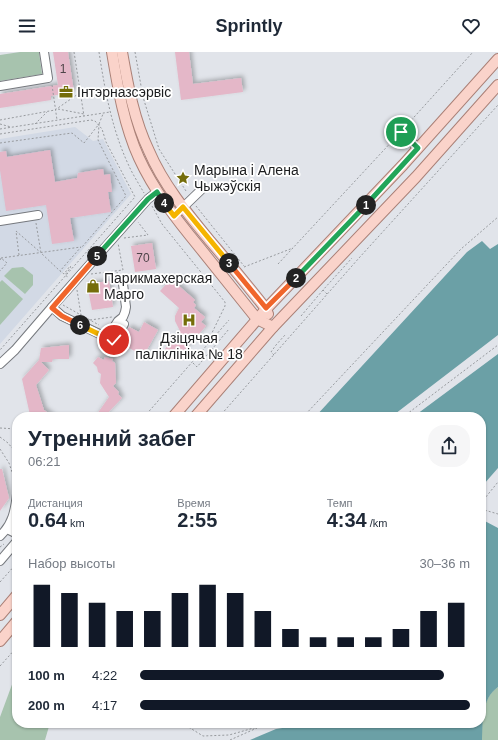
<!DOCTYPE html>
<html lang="ru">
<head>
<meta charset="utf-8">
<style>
	:root { --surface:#fff; --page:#f6f6f7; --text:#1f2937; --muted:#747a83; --accent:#111827 }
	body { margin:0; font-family:Helvetica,sans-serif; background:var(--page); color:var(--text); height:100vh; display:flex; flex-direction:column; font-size:15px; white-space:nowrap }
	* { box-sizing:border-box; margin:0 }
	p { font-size:13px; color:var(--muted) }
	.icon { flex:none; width:22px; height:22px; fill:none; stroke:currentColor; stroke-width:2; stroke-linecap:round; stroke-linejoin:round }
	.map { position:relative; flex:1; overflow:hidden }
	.side { position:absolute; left:12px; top:360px; width:474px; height:316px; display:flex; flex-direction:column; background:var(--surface); border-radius:16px; box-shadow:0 1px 3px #0004 }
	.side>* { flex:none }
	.pin { position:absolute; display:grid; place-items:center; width:34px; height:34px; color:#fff; margin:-17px; border:2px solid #fff; border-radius:50%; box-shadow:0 1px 4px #0007 }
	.km { position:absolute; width:20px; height:20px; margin:-10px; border-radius:50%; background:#222; color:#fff; font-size:11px; line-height:20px; text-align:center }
	.round { display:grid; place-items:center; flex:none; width:42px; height:42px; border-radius:16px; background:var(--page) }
	.summary { display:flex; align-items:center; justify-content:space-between; height:68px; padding:0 16px }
	h1 { font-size:22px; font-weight:600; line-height:30px }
	.stats { display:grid; grid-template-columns:repeat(3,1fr); gap:6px; height:68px; padding:4px 16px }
	.stats div { display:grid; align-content:center }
	.stats b { font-size:20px; font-weight:600 }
	.stats small { font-size:11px; font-weight:400 }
	.stats p { font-size:11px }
	.chart { height:112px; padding:8px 16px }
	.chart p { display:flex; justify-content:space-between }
	.chart svg { width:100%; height:72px; margin-top:4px; stroke:var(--accent); stroke-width:6 }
	ul { padding:0 16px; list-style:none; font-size:13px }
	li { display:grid; grid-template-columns:64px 48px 1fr; align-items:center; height:30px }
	li i { height:10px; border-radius:5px; background:var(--accent) }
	header { display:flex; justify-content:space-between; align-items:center; height:52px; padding:0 16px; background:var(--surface); font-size:18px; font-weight:600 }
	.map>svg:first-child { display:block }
	.built { fill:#d2d9e5 }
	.green { fill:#a7c3ae }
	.water { fill:#6ba0a6 }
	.building { fill:#e4b7c8; filter:url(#shadow) }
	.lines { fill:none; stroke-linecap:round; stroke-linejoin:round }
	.minor-casing { stroke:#76797e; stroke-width:10 }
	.major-casing { stroke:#aa8077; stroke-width:12 }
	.path { stroke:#979a9e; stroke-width:1; stroke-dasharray:2 2; stroke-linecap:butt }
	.minor { stroke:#fff; stroke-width:8 }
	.major { stroke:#fad3ca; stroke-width:10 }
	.split-1-casing { stroke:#fff; stroke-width:8 }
	.split-2-casing { stroke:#fff; stroke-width:8 }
	.split-3-casing { stroke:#fff; stroke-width:8 }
	.split-4-casing { stroke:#fff; stroke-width:8 }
	.split-5-casing { stroke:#fff; stroke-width:8 }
	.split-6-casing { stroke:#fff; stroke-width:8 }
	.split-7-casing { stroke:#fff; stroke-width:8 }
	.split-1 { stroke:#22a559; stroke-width:5 }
	.split-2 { stroke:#22a559; stroke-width:5 }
	.split-3 { stroke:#f0652b; stroke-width:5 }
	.split-4 { stroke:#f5b400; stroke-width:5 }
	.split-5 { stroke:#22a559; stroke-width:5 }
	.split-6 { stroke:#f0652b; stroke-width:5 }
	.split-7 { stroke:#f5b400; stroke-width:5 }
	.labels { text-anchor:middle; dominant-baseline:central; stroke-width:3.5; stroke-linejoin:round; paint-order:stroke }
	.number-label { font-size:12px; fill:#4e4449 }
	.poi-label { font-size:14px; fill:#1c1d1f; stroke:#fff; text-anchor:start }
</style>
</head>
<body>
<header><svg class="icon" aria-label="menu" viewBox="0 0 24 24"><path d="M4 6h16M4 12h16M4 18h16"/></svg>Sprintly<svg class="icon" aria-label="heart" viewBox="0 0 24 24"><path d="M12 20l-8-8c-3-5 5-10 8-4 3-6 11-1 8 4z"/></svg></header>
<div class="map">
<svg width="498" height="688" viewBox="0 0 498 688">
	<defs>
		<filter id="shadow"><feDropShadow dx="2.5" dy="-2.5" stdDeviation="2" flood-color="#0004"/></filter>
	</defs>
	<rect width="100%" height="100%" fill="#e1e4ea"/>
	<!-- built -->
	<path class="built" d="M75,75L93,89L103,87L131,142L0,292V87Z"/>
	<!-- green -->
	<g class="green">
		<path d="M20,0H39L42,22L0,29V3Z"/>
		<path d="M23,215L33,223V233L25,242L4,224L12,216Z"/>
		<path d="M2,228L23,247L0,273V230Z"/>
		<path d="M17,619V671H50L45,688H0V665Z"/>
		<path d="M498,635V688H482C482,670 481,646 498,635Z"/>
	</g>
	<!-- water -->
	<g class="water">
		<path d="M482,189L490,197L498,192V283L391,365H315L467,200Z"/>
		<path d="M498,302V416L484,432L481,434V365H413Z"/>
		<path d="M481,467L498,476V635C481,647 483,670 482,688H250L276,677L301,673L306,671H481Z"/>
	</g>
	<!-- building -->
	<g class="building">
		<path d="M53,0H68L74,40L51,44V48L0,56V42L58,33Z"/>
		<path d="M175,0H189L193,32L241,26L243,40L181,48Z"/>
		<path d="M50,98L55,130L77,126L78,121L103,117L104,123L110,122L112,140H108L111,160L70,166L74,189L52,192L46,153L6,159L0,118V100L6,99L7,105Z"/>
		<path d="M152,191L156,217L135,220L131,194Z"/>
		<path d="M171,227L195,248L193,250L196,253L194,256L205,265L201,270L206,274L175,309L167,303L169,300L165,297L180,279L175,269V264L179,256L160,239Z"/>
		<path d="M109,229L113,255L92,258L87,232Z"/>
		<path d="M144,270L158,278L144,303H142L120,291L129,275L139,280Z"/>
		<path d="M69,293V307H53L52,310H41L49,318L36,333L44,358L54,365H32L30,363L22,327L39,308L41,296Z"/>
		<path d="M98,305L104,308L105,305L113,307L112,309L115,311L116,331L113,334L119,340L118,342L122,346L104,365H95L109,345L100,331L101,322L98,320L97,315L93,311Z"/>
		<path d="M0,417H2L9,446L0,459Z"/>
	</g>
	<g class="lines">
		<!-- minor casing -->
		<g class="minor-casing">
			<g id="minor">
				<path d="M0,34L48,26L44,0"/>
				<path d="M397,76L418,96"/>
				<path d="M174,164L201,138"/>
				<path d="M0,169L38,163"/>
				<path d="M124,272L115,288H112L62,264L52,255L148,147L157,140"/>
				<path d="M107,286L118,269L123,265L125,260L126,255L123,232"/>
				<path d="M0,312L15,298L52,255"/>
				<path d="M7,477L17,482"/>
				<path d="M0,484C13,472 15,458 17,442"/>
				<path d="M0,509L17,489"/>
			</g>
		</g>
		<!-- major casing -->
		<g class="major-casing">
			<g id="major">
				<path d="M112,0C118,36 124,73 139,106C154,139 177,168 200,196C219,220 238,243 257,267L273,275"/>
				<path d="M122,0C128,34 134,68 149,99C163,132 187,161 210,189C229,211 248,234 266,257L268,262"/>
				<path d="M173,365L266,257L403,113L498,7"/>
				<path d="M195,365L273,275L416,125L498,33"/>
				<path d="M0,563L17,543"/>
				<path d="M0,589L17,569"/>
			</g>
		</g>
		<!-- path -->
		<g class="path">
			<path d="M74,0L84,64"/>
			<path d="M99,0C105,39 112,78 129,114C133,123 139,132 144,141"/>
			<path d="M135,0L143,45L159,97L186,139"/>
			<path d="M52,33L57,68"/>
			<path d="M58,57L84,62"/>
			<path d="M0,68L55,58L81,40"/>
			<path d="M0,72L11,75"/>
			<path d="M35,72L47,60"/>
			<path d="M99,72L103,62"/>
			<path d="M406,74L473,0"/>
			<path d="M0,77L110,60"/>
			<path d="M0,82L91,68L95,69L102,77L106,90L135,145L0,298"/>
			<path d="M0,91L72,81L84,91L99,72L98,88L126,144L82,195"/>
			<path d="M152,154L162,172L225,250V254L209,287L210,291"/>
			<path d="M196,154L244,214"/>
			<path d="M36,171L41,201L60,219"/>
			<path d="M124,186L148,183L138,170"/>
			<path d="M19,203L16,179L40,200"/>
			<path d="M1,206L81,195L60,219L64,222L70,214L71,215L65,223L68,225"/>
			<path d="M0,208L1,206L7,211L0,219"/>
			<path d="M278,212L396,85"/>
			<path d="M244,215L293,196"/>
			<path d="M117,220L118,227"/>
			<path d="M91,222L123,218L118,191"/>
			<path d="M327,242L323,238L352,206"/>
			<path d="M63,253L81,263L77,238"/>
			<path d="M81,263L99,273"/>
			<path d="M301,264L323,238"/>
			<path d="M90,268L112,265"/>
			<path d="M274,303L271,300L276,293L285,283"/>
			<path d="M193,311L197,315L229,277"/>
			<path d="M144,365L229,268"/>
			<path d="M219,365L359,206L498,53"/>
			<path d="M303,365L461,197L498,165"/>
			<path d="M403,365L498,293"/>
			<path d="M0,376L17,377"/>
			<path d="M0,385L8,391L17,402"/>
			<path d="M0,397L9,411L17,435"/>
			<path d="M481,451L498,430"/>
			<path d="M481,457L498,462"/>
			<path d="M0,495L4,492"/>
			<path d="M0,530L17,511"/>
			<path d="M0,614L17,595"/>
			<path d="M182,671L203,684L229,683L261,674"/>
			<path d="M262,674L273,671"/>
			<path d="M230,688L257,676"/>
		</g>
		<!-- minor -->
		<use href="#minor" class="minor"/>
		<!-- major -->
		<use href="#major" class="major"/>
	</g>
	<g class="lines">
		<!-- split-1 casing -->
		<g class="split-1-casing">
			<path id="split-1" d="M366,153L418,96L401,80"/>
		</g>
		<!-- split-2 casing -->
		<g class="split-2-casing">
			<path id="split-2" d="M296,226L366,153"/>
		</g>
		<!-- split-3 casing -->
		<g class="split-3-casing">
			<path id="split-3" d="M229,211L266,256L296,226"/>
		</g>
		<!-- split-4 casing -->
		<g class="split-4-casing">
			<path id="split-4" d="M164,151L174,164L183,155L229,211"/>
		</g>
		<!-- split-5 casing -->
		<g class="split-5-casing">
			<path id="split-5" d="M97,204L148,147L157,140L164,151"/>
		</g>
		<!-- split-6 casing -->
		<g class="split-6-casing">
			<path id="split-6" d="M80,273L62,264L52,256L97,204"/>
		</g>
		<!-- split-7 casing -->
		<g class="split-7-casing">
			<path id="split-7" d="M80,273L107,286L114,288"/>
		</g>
		<!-- split-1 -->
		<use href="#split-1" class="split-1"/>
		<!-- split-2 -->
		<use href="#split-2" class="split-2"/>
		<!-- split-3 -->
		<use href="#split-3" class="split-3"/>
		<!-- split-4 -->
		<use href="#split-4" class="split-4"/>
		<!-- split-5 -->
		<use href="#split-5" class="split-5"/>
		<!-- split-6 -->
		<use href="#split-6" class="split-6"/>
		<!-- split-7 -->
		<use href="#split-7" class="split-7"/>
	</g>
	<!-- icons -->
	<defs>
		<g id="office-bare" transform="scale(1.08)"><path d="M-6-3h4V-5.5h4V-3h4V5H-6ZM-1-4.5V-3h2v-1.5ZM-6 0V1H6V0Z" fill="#756d0a" stroke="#fff" stroke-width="2.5" paint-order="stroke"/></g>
		<g id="sight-bare" transform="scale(1.08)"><path d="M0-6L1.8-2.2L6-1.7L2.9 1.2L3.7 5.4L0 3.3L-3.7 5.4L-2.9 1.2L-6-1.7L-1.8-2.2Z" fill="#756d0a" stroke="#fff" stroke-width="2.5" paint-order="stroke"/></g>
		<g id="shop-bare" transform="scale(1.08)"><path d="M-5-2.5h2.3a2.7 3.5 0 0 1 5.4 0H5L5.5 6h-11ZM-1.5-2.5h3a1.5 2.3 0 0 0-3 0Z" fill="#756d0a" stroke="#fff" stroke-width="2.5" paint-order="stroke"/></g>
		<g id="hospital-bare" transform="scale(1.08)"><path d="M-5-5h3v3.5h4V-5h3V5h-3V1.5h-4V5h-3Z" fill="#756d0a" stroke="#fff" stroke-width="2.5" paint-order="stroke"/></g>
	</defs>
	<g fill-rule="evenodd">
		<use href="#office-bare" x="66" y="40"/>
		<use href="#sight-bare" x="183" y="126"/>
		<use href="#shop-bare" x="93" y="234"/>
		<use href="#hospital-bare" x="189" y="268"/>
	</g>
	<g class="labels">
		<!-- number labels -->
		<g class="number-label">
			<text x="63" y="17">1</text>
			<text x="143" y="206">70</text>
		</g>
		<!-- poi labels -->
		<g class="poi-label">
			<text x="77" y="40">Інтэрназсэрвіс</text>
			<text x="194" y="118">Марына і Алена<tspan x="194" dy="16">Чыжэўскія</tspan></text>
			<text x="104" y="226">Парикмахерская<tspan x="104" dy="16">Марго</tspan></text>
			<text x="189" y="286" text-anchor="middle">Дзіцячая<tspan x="189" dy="16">паліклініка № 18</tspan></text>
		</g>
	</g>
</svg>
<div class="pin" style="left:401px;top:80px;background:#1e9e55"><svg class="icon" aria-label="arrive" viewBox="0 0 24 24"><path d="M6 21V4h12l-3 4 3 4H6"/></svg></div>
<div class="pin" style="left:114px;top:288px;background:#d93025"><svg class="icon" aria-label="check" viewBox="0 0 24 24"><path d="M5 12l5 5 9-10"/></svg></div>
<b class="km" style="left:366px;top:153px">1</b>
<b class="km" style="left:296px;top:226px">2</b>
<b class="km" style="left:229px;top:211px">3</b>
<b class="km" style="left:164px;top:151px">4</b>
<b class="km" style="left:97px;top:204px">5</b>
<b class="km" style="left:80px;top:273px">6</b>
<section class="side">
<div class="summary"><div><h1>Утренний забег</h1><p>06:21</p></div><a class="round"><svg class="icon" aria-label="share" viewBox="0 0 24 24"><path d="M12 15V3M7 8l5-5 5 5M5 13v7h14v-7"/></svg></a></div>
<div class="stats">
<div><p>Дистанция</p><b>0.64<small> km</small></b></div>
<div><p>Время</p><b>2:55</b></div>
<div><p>Темп</p><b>4:34<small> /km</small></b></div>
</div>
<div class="chart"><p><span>Набор высоты</span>30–36 m</p>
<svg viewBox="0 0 160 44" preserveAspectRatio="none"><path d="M5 44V6M15 44V11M25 44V17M35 44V22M45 44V22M55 44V11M65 44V6M75 44V11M85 44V22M95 44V33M105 44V38M115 44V38M125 44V38M135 44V33M145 44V22M155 44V17"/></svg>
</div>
<ul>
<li><b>100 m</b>4:22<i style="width:92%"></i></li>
<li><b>200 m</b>4:17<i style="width:100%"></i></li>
</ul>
</section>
</div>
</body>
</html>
